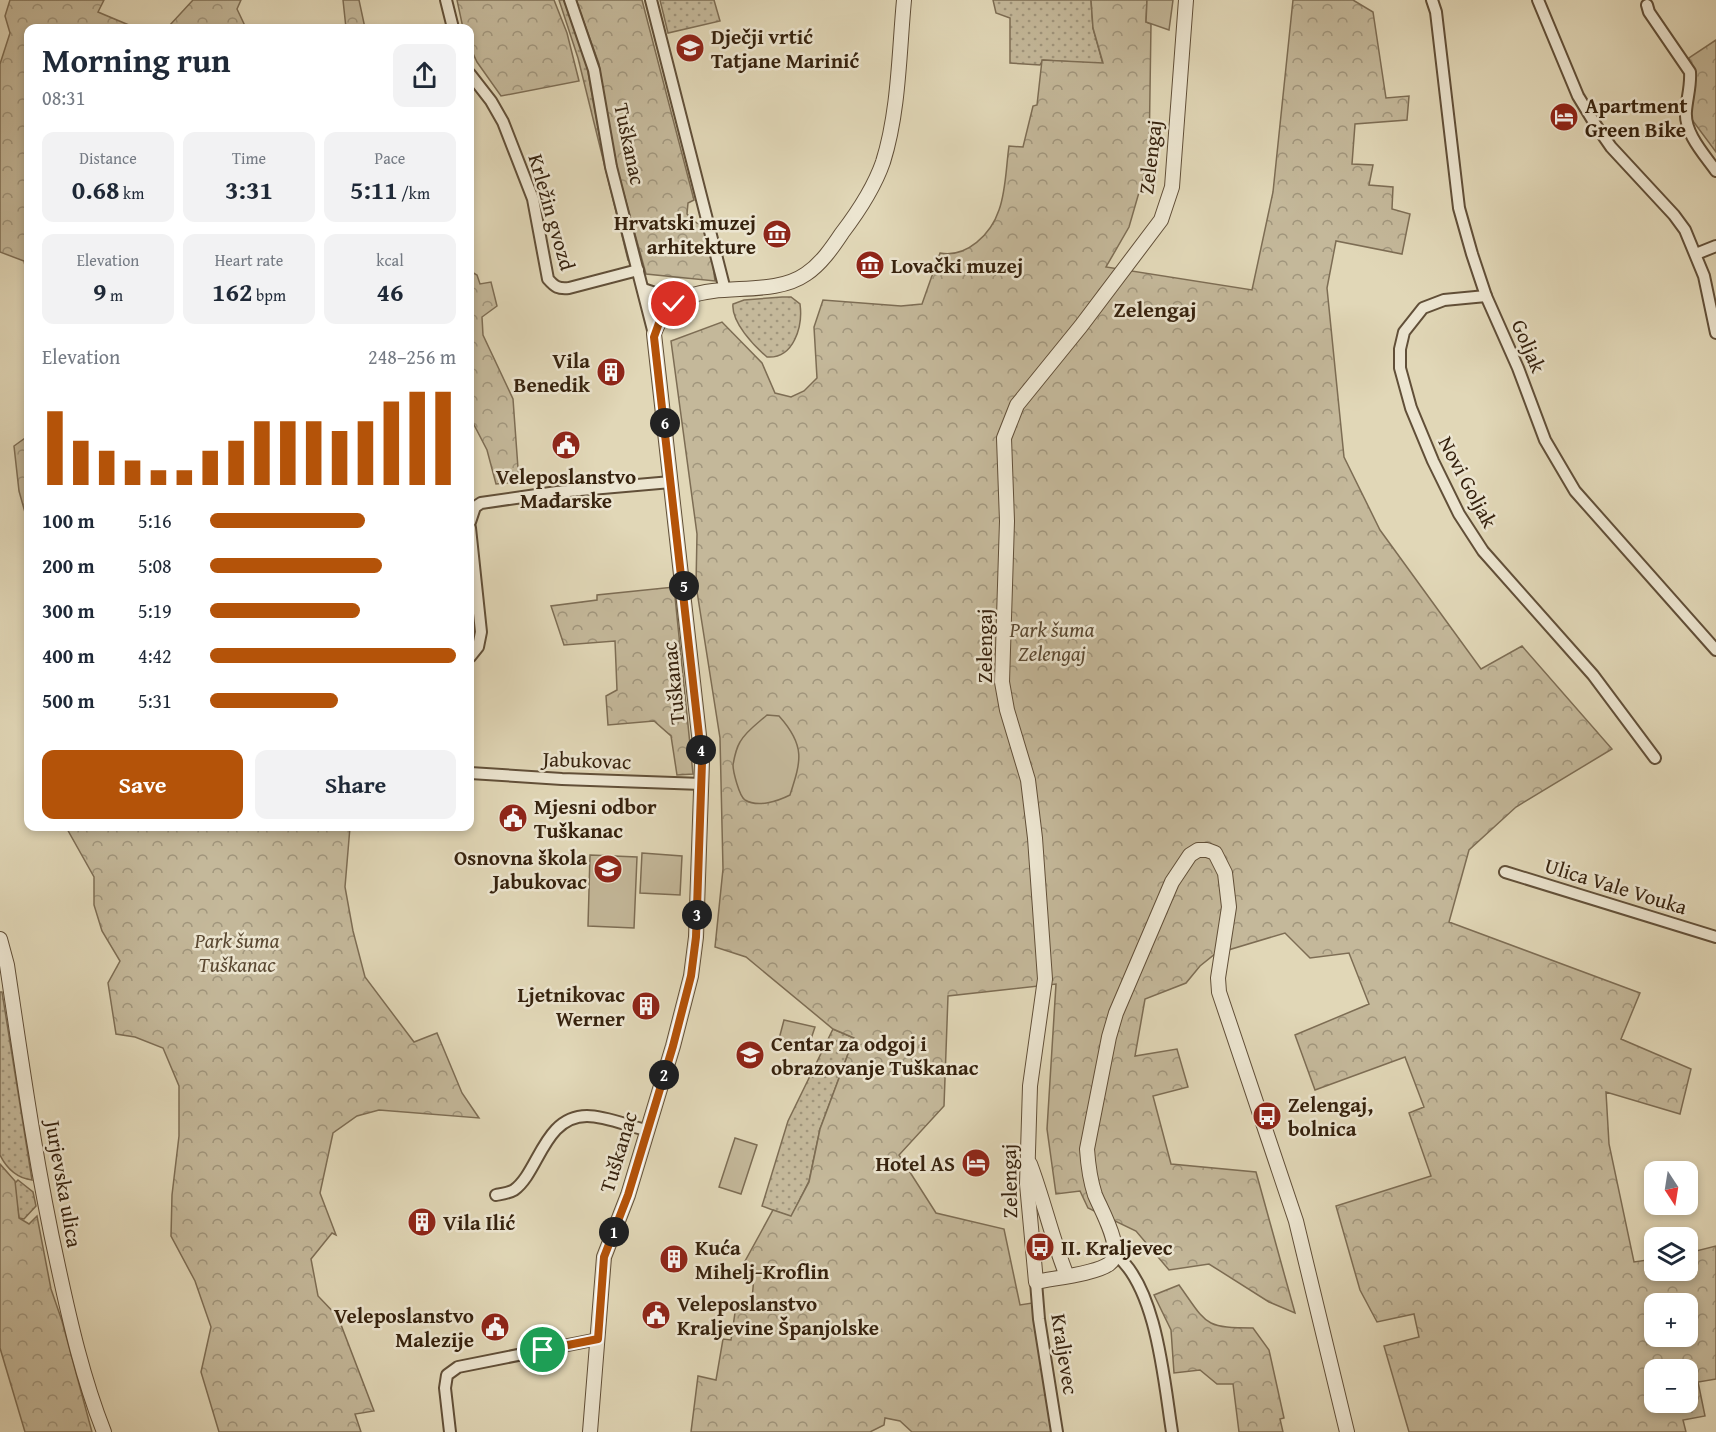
<!DOCTYPE html>
<html lang="en">
<head>
<meta charset="utf-8">
<style>
	:root { --surface:#fff; --page:#f2f2f3; --text:#1f2937; --muted:#747a83; --accent:#b45309 }
	body { margin:0; font-family:"Gentium Book Plus",serif; background:var(--page); color:var(--text); height:100vh; display:flex; flex-direction:column; font-size:22px; white-space:nowrap }
	* { box-sizing:border-box; margin:0 }
	p { font-size:20px; color:var(--muted) }
	.icon { flex:none; width:33px; height:33px; fill:none; stroke:currentColor; stroke-width:2; stroke-linecap:round; stroke-linejoin:round }
	.map { position:relative; flex:1; overflow:hidden }
	.drawer { position:absolute; left:24px; top:24px; width:450px; height:807px; display:flex; flex-direction:column; background:var(--surface); border-radius:12px; box-shadow:0 3px 9px #0003 }
	.drawer>* { flex:none }
	.needle { width:39px; rotate:168deg }
	.controls { position:absolute; left:1644px; top:1161px; display:grid; gap:12px }
	.controls a { display:grid; place-items:center; width:54px; height:54px; border-radius:12px; background:var(--surface); box-shadow:0 3px 9px #0003; font-size:30px }
	.pin { position:absolute; display:grid; place-items:center; width:51px; height:51px; color:#fff; margin:-26px; border:3px solid #fff; border-radius:50%; box-shadow:0 2px 6px #0007 }
	.km { position:absolute; width:30px; height:30px; margin:-15px; border-radius:50%; background:#222; color:#fff; font-size:16px; line-height:30px; text-align:center }
	.round { display:grid; place-items:center; flex:none; width:63px; height:63px; border-radius:12px; background:var(--page) }
	.overview { display:flex; align-items:center; justify-content:space-between; height:102px; padding:0 18px }
	h1 { font-size:33px; font-weight:700; line-height:45px }
	.stats { display:grid; grid-template-columns:repeat(3,1fr); gap:9px; height:102px; padding:6px 18px }
	.stats div { display:grid; align-content:center; border-radius:12px; background:var(--page); text-align:center }
	.stats b { font-size:26px; font-weight:700 }
	.stats small { font-size:16px; font-weight:400 }
	.stats p { font-size:16px }
	.chart { height:168px; padding:12px 18px }
	.chart p { display:flex; justify-content:space-between }
	.chart svg { width:100%; height:108px; margin-top:6px; stroke:var(--accent); stroke-width:6 }
	.action { display:flex; gap:12px; margin-top:auto; padding:12px 18px }
	.action a { flex:1; height:69px; border-radius:12px; background:var(--accent); color:#fff; font-size:24px; font-weight:700; line-height:69px; text-align:center }
	.action a+a { background:var(--page); color:var(--text) }
	ul { padding:0 18px; list-style:none; font-size:20px }
	li { display:grid; grid-template-columns:96px 72px 1fr; align-items:center; height:45px }
	li i { height:15px; border-radius:8px; background:var(--accent) }
	.map>svg:first-child { display:block }
	.grass { fill:url(#grass-dots); stroke:#7d6d54; stroke-width:1.5 }
	.forest { fill:url(#forest-crowns); stroke:#7d6d54; stroke-width:1.5; fill-rule:evenodd }
	.park { fill:#c4b89a; stroke:#7d6d54; stroke-width:1.5 }
	.lines { fill:none; stroke-linecap:round; stroke-linejoin:round }
	.minor-casing { stroke:#614f38; stroke-width:14 }
	.tertiary-casing { stroke:#614f38; stroke-width:16 }
	.minor { stroke:#ece5d0; stroke-width:10 }
	.tertiary { stroke:#ece5d0; stroke-width:14 }
	.route-casing { stroke:#fff; stroke-width:12 }
	.route { stroke:#b45309; stroke-width:8 }
	.labels { text-anchor:middle; dominant-baseline:central; stroke-width:5; stroke-linejoin:round; paint-order:stroke }
	.poi-label { font-size:21px; font-weight:bold; fill:#36220e; stroke:#ece5d0; text-anchor:start }
	.street-label { font-size:21px; fill:#36220e; stroke:#ece5d0 }
	.park-label { font-size:21px; font-style:italic; fill:#5a4831; stroke:#ece5d0 }
	.neighbourhood-label { font-size:22px; font-weight:bold; fill:#36220e; stroke:#ece5d0 }
</style>
</head>
<body>
<div class="map">
<svg width="1716" height="1432" viewBox="0 0 1716 1432">
	<defs>
		<pattern id="grass-dots" width="8" height="8" patternUnits="userSpaceOnUse" patternTransform="scale(1.5)"><rect width="8" height="8" fill="#c4b89a"/><path d="M2 2h.1M6 6h.1" fill="none" stroke="#a0957c" stroke-width="1.8" stroke-linecap="round"/></pattern>
		<pattern id="forest-crowns" width="20" height="18" patternUnits="userSpaceOnUse" patternTransform="scale(1.5)"><rect width="20" height="18" fill="#c4b89a"/><path d="M2 6a3 3 0 1 1 6 0M12 15a3 3 0 1 1 6 0" fill="none" stroke="#a0957c"/></pattern>
	</defs>
	<rect width="100%" height="100%" fill="#e1d7b7"/>
	<filter id="stains"><feTurbulence type="fractalNoise" baseFrequency=".00333" numOctaves="4"/><feColorMatrix values="0 0 0 0 .2 0 0 0 0 .09 0 0 0 0 .02 0 0 0 .5 -.17"/></filter>
	<radialGradient id="worn" r=".72"><stop offset=".6" stop-color="#630" stop-opacity="0"/><stop offset="1" stop-color="#630" stop-opacity=".3"/></radialGradient>
	<!-- grass -->
	<g class="grass">
		<path d="M559,0H564L586,61L600,138L631,259L628,260L578,58Z"/>
		<path d="M660,0H714L720,21L668,33Z"/>
		<path d="M993,0H1091L1093,28L1103,64L1043,60L1040,65L1010,63V18L996,13Z"/>
		<path d="M782,297H791L800,304C803,326 794,359 767,357C754,346 731,322 733,304L744,300Z"/>
		<path d="M0,992H2L32,1180C17,1178 7,1169 0,1155Z"/>
		<path d="M833,1029L854,1038L820,1129L809,1181L791,1217L762,1206L788,1121Z"/>
		<path d="M18,1180L33,1192L36,1206L24,1219L19,1218L14,1184Z"/>
	</g>
	<!-- forest -->
	<g class="forest">
		<path d="M10,0H104L98,12L136,28H28V280L24,261L0,252V64L10,33L5,16Z"/>
		<path d="M193,0H241L237,9L246,28H169V26Z"/>
		<path d="M343,0H359L365,28H346Z"/>
		<path d="M457,0H554L567,33L579,81L501,96L477,62L470,47V28H463Z"/>
		<path d="M576,0H642L694,200L688,203L687,214L695,222L704,226L712,258L715,281L646,274L619,176L607,119L599,64Z"/>
		<path d="M1091,0H1147L1146,22L1151,24L1149,158L1129,227L1106,267L1252,290L1273,192L1293,0H1353L1373,12L1386,98L1409,96L1407,120L1355,124L1352,164L1373,165L1369,185L1393,187L1392,209L1410,214L1402,254L1336,241L1327,288L1344,457L1380,530L1481,669L1522,646L1612,749L1516,807L1469,850L1449,922L1640,993L1621,1039L1691,1069L1680,1114L1606,1092L1609,1144L1634,1262L1654,1259V1270H1688V1253L1716,1246V1379L1698,1382L1705,1416L1683,1420L1686,1432H1409L1384,1346L1419,1337L1414,1314L1377,1322L1360,1290L1336,1206L1431,1176L1409,1113L1424,1107L1405,1057L1315,1090L1295,1035L1369,1004L1349,953L1310,958L1285,933L1215,954L1200,966L1186,983L1145,999L1135,1056L1177,1049L1188,1087L1153,1096L1171,1164L1256,1172L1295,1313L1269,1302L1209,1264L1169,1270L1136,1231L1088,1208L1080,1191L1056,1194L1047,1129L1056,984L948,996L944,1106L899,1155L936,1213L1004,1229L1020,1305L1032,1303L1053,1432H912L900,1421L885,1418L884,1425L870,1432H691L698,1376L716,1380L723,1339L731,1340L736,1306L751,1310L755,1266L744,1263L773,1210L791,1216L809,1182L820,1129L854,1038L833,1029L746,957L715,947L723,869L720,738L696,585L697,534L671,341L722,322L762,363L775,393L791,397L804,391L817,378L814,327L823,300L901,306L922,304L940,253C967,258 991,234 999,210C1006,191 1006,167 1009,146L1023,147L1033,106L1037,105L1042,60L1103,63L1093,28ZM1654,1304H1688V1336H1654ZM1654,1370H1688V1402H1654Z"/>
		<path d="M1716,40V152L1690,117L1689,58Z"/>
		<path d="M470,271L477,275L480,284L491,282L497,306L482,317L483,335L513,399L519,482L496,484L487,450L470,417Z"/>
		<path d="M28,436V523L19,491L14,446Z"/>
		<path d="M674,587L693,774L677,775L671,736L654,721L608,725L606,696L617,690L615,641L564,645L551,606L597,600V595Z"/>
		<path d="M66,827H350L345,887L353,931L365,977L414,1042L437,1033L462,1093L479,1118L379,1110L357,1116L333,1133L320,1193L336,1235L332,1233L311,1259L318,1296L338,1317L374,1411L355,1414L361,1432H219L201,1372L211,1327L195,1281L171,1236L172,1195L179,1136V1086L163,1048L135,1037L116,1034L108,983L120,961L102,931L94,905V877Z"/>
		<path d="M0,1164L15,1181L19,1218L29,1224L37,1216L51,1289L62,1321L92,1432H25L0,1348Z"/>
		<path d="M1179,1285C1207,1324 1203,1328 1253,1328L1269,1350L1284,1418L1280,1419L1283,1432H1239L1233,1384H1217L1200,1370L1174,1373L1171,1330L1154,1295Z"/>
	</g>
	<!-- park -->
	<g class="park">
		<path d="M1147,0H1173L1169,30L1146,22Z"/>
		<path d="M767,715L779,716C806,746 801,761 790,795C778,801 758,808 745,800C739,796 733,771 733,765C734,759 737,747 740,742C746,731 758,723 767,715Z"/>
		<path d="M642,853L682,856L680,895L640,893Z"/>
		<path d="M590,855L637,857L634,928L588,926Z"/>
		<path d="M784,1020L815,1027L809,1045L779,1039Z"/>
		<path d="M735,1138L757,1145L741,1194L719,1187Z"/>
	</g>
	<g class="lines">
		<!-- minor casing -->
		<g class="minor-casing">
			<g id="minor">
				<path d="M446,0L453,28"/>
				<path d="M570,0L594,70L611,167L654,334"/>
				<path d="M651,0L725,290"/>
				<path d="M1432,0L1436,12L1459,208L1472,254L1486,296L1518,368L1545,440L1575,491L1716,650"/>
				<path d="M1538,0L1578,96L1595,124L1611,147L1674,215L1685,230L1704,276L1716,333"/>
				<path d="M1647,5L1649,12L1690,72C1691,86 1687,98 1686,111C1684,133 1704,154 1716,171"/>
				<path d="M470,74L491,101L503,122L533,199L548,279C555,287 558,289 569,288L638,270"/>
				<path d="M1696,254L1716,246"/>
				<path d="M643,289L658,294H691"/>
				<path d="M1486,296L1444,300L1423,308L1404,332L1400,349V368L1411,408L1433,461L1459,514L1483,551L1593,675L1655,758"/>
				<path d="M470,522L475,507L481,503L557,492L671,482"/>
				<path d="M470,528L481,632L478,647L470,657"/>
				<path d="M470,773L562,779L702,784"/>
				<path d="M1505,872L1716,937"/>
				<path d="M496,1195C501,1194 509,1193 514,1190C539,1172 544,1116 587,1116C606,1116 628,1126 646,1130"/>
				<path d="M1116,1255C1157,1288 1164,1382 1172,1432"/>
				<path d="M1036,1282L1039,1319L1057,1432"/>
				<path d="M450,1432L445,1388L447,1375L458,1367L598,1339"/>
			</g>
		</g>
		<!-- tertiary casing -->
		<g class="tertiary-casing">
			<g id="tertiary">
				<path d="M1186,0L1172,187L1161,220L1081,326L1017,405L1004,438L1007,521L1002,682L1007,710L1028,780L1035,838L1045,979L1030,1086L1027,1184L1036,1282C1054,1278 1095,1274 1109,1264C1126,1252 1101,1210 1095,1195C1090,1180 1088,1164 1087,1149L1109,1037L1116,1013L1172,882L1190,855L1198,850H1207L1215,853L1225,873L1229,907L1218,978L1219,992L1296,1221L1347,1432"/>
				<path d="M0,939L7,965C22,1066 36,1166 58,1266C70,1322 83,1379 104,1432"/>
				<path d="M1030,1164C1044,1201 1052,1239 1067,1276"/>
				<path d="M590,1432L604,1257L628,1195L673,1046L691,976L696,937L702,762L654,334C677,265 760,306 806,274C821,264 832,248 842,233C858,212 874,188 883,162C899,111 899,53 904,0"/>
			</g>
		</g>
		<!-- minor -->
		<use href="#minor" class="minor"/>
		<!-- tertiary -->
		<use href="#tertiary" class="tertiary"/>
	</g>
	<g class="lines">
		<!-- route casing -->
		<g class="route-casing">
			<path id="route" d="M543,1350L598,1339L604,1257L628,1195L673,1046L691,976L696,937L702,762L654,337L659,323L674,304"/>
		</g>
		<!-- route -->
		<use href="#route" class="route"/>
	</g>
	<!-- icons -->
	<defs>
		<g id="school-disc" transform="scale(1.5)"><circle r="9.5" fill="#8f2418" stroke="#ece5d0"/><path d="M0-5L7-2L0 1L-7-2ZM-4 1L0 2.5L4 1V4Q0 6-4 4Z" fill="#fff"/></g>
		<g id="hotel-disc" transform="scale(1.5)"><circle r="9.5" fill="#8f2418" stroke="#ece5d0"/><path d="M-6-4.5h1.5V1H6V5H4.5V3h-9V5H-6ZM-4 0a1.8 1.8 0 1 1 3.6 0ZM.5 0V-2.5h3Q6-2.5 6 0Z" fill="#fff"/></g>
		<g id="museum-disc" transform="scale(1.5)"><circle r="9.5" fill="#8f2418" stroke="#ece5d0"/><path d="M0-6L6-3V-2H-6V-3ZM-5-1h2V3h-2ZM-1-1h2V3h-2ZM3-1h2V3H3ZM-6 4H6V6H-6Z" fill="#fff"/></g>
		<g id="building-disc" transform="scale(1.5)"><circle r="9.5" fill="#8f2418" stroke="#ece5d0"/><path d="M-4-6H4V6H1V3H-1V6H-4ZM-2.5-4.3h1.7v1.8h-1.7ZM.8-4.3h1.7v1.8H.8ZM-2.5-1h1.7V.8h-1.7ZM.8-1h1.7V.8H.8Z" fill="#fff"/></g>
		<g id="civic-disc" transform="scale(1.5)"><circle r="9.5" fill="#8f2418" stroke="#ece5d0"/><path d="M-.6-6.5H3V-4.5H.6V-3L4-1V1h2V6H-6V1h2V-1L-.6-3ZM-1.2 2.5V6h2.4V2.5Z" fill="#fff"/></g>
		<g id="bus-disc" transform="scale(1.5)"><circle r="9.5" fill="#8f2418" stroke="#ece5d0"/><path d="M-5-6H5V4H4V6H2V4H-2V6H-4V4H-5ZM-3.5-4V0h7V-4ZM-3.5 1.2v1.5H-2V1.2ZM2 1.2v1.5H3.5V1.2Z" fill="#fff"/></g>
	</defs>
	<g fill-rule="evenodd">
		<use href="#school-disc" x="690" y="48"/>
		<use href="#hotel-disc" x="1564" y="117"/>
		<use href="#museum-disc" x="777" y="234"/>
		<use href="#museum-disc" x="870" y="265"/>
		<use href="#building-disc" x="611" y="372"/>
		<use href="#civic-disc" x="566" y="445"/>
		<use href="#civic-disc" x="513" y="818"/>
		<use href="#school-disc" x="608" y="869"/>
		<use href="#building-disc" x="646" y="1006"/>
		<use href="#school-disc" x="750" y="1055"/>
		<use href="#bus-disc" x="1267" y="1116"/>
		<use href="#hotel-disc" x="976" y="1163"/>
		<use href="#building-disc" x="422" y="1222"/>
		<use href="#bus-disc" x="1040" y="1247"/>
		<use href="#building-disc" x="674" y="1259"/>
		<use href="#civic-disc" x="656" y="1315"/>
		<use href="#civic-disc" x="495" y="1327"/>
	</g>
	<g class="labels">
		<!-- poi labels -->
		<g class="poi-label">
			<text x="711" y="36">Dječji vrtić<tspan x="711" dy="24">Tatjane Marinić</tspan></text>
			<text x="1585" y="105">Apartment<tspan x="1585" dy="24">Green Bike</tspan></text>
			<text x="756" y="222" text-anchor="end">Hrvatski muzej<tspan x="756" dy="24">arhitekture</tspan></text>
			<text x="891" y="265">Lovački muzej</text>
			<text x="590" y="360" text-anchor="end">Vila<tspan x="590" dy="24">Benedik</tspan></text>
			<text x="566" y="476" text-anchor="middle">Veleposlanstvo<tspan x="566" dy="24">Mađarske</tspan></text>
			<text x="534" y="806">Mjesni odbor<tspan x="534" dy="24">Tuškanac</tspan></text>
			<text x="587" y="857" text-anchor="end">Osnovna škola<tspan x="587" dy="24">Jabukovac</tspan></text>
			<text x="625" y="994" text-anchor="end">Ljetnikovac<tspan x="625" dy="24">Werner</tspan></text>
			<text x="771" y="1043">Centar za odgoj i<tspan x="771" dy="24">obrazovanje Tuškanac</tspan></text>
			<text x="1288" y="1104">Zelengaj,<tspan x="1288" dy="24">bolnica</tspan></text>
			<text x="955" y="1163" text-anchor="end">Hotel AS</text>
			<text x="443" y="1222">Vila Ilić</text>
			<text x="695" y="1247">Kuća<tspan x="695" dy="24">Mihelj-Kroflin</tspan></text>
			<text x="1061" y="1247">II. Kraljevec</text>
			<text x="677" y="1303">Veleposlanstvo<tspan x="677" dy="24">Kraljevine Španjolske</tspan></text>
			<text x="474" y="1315" text-anchor="end">Veleposlanstvo<tspan x="474" dy="24">Malezije</tspan></text>
		</g>
		<!-- street labels -->
		<g class="street-label">
			<text transform="translate(630 144) rotate(78)">Tuškanac</text>
			<text transform="translate(1150 157) rotate(-83)">Zelengaj</text>
			<text transform="translate(552 212) rotate(74)">Krležin gvozd</text>
			<text transform="translate(1529 346) rotate(67)">Goljak</text>
			<text transform="translate(1468 482) rotate(62)">Novi Goljak</text>
			<text transform="translate(984 646) rotate(-90)">Zelengaj</text>
			<text transform="translate(673 683) rotate(-96)">Tuškanac</text>
			<text transform="translate(587 760) rotate(2)">Jabukovac</text>
			<text transform="translate(1616 886) rotate(17)">Ulica Vale Vouka</text>
			<text transform="translate(618 1152) rotate(-73)">Tuškanac</text>
			<text transform="translate(1009 1181) rotate(-91)">Zelengaj</text>
			<text transform="translate(64 1184) rotate(80)">Jurjevska ulica</text>
			<text transform="translate(1065 1354) rotate(81)">Kraljevec</text>
		</g>
		<!-- park labels -->
		<g class="park-label">
			<text x="1052" y="629">Park šuma<tspan x="1052" dy="24">Zelengaj</tspan></text>
			<text x="237" y="940">Park šuma<tspan x="237" dy="24">Tuškanac</tspan></text>
		</g>
		<!-- neighbourhood labels -->
		<g class="neighbourhood-label">
			<text x="1155" y="309">Zelengaj</text>
		</g>
	</g>
	<rect width="100%" height="100%" filter="url(#stains)"/>
	<rect width="100%" height="100%" fill="url(#worn)"/>
</svg>
<div class="controls">
<a><svg class="needle" viewBox="-14 -14 28 28"><path d="M0-13l5 13h-10z" fill="#e53935"/><path d="M0 13l5-13h-10z" fill="#747a83"/></svg></a>
<a><svg class="icon" aria-label="layers" viewBox="0 0 24 24"><path d="M12 4l9 5-9 5-9-5zM3 14l9 5 9-5"/></svg></a>
<a>+</a>
<a>−</a>
</div>
<div class="pin" style="left:543px;top:1350px;background:#1e9e55"><svg class="icon" aria-label="arrive" viewBox="0 0 24 24"><path d="M6 21V4h12l-3 4 3 4H6"/></svg></div>
<div class="pin" style="left:674px;top:304px;background:#d93025"><svg class="icon" aria-label="check" viewBox="0 0 24 24"><path d="M5 12l5 5 9-10"/></svg></div>
<b class="km" style="left:614px;top:1232px">1</b>
<b class="km" style="left:664px;top:1075px">2</b>
<b class="km" style="left:697px;top:915px">3</b>
<b class="km" style="left:701px;top:750px">4</b>
<b class="km" style="left:684px;top:586px">5</b>
<b class="km" style="left:665px;top:423px">6</b>
<section class="drawer">
<div class="overview"><div><h1>Morning run</h1><p>08:31</p></div><a class="round"><svg class="icon" aria-label="share" viewBox="0 0 24 24"><path d="M12 15V3M7 8l5-5 5 5M5 13v7h14v-7"/></svg></a></div>
<div class="stats">
<div><p>Distance</p><b>0.68<small> km</small></b></div>
<div><p>Time</p><b>3:31</b></div>
<div><p>Pace</p><b>5:11<small> /km</small></b></div>
</div>
<div class="stats">
<div><p>Elevation</p><b>9<small> m</small></b></div>
<div><p>Heart rate</p><b>162<small> bpm</small></b></div>
<div><p>kcal</p><b>46</b></div>
</div>
<div class="chart"><p><span>Elevation</span>248–256 m</p>
<svg viewBox="0 0 160 44" preserveAspectRatio="none"><path d="M5 44V14M15 44V26M25 44V30M35 44V34M45 44V38M55 44V38M65 44V30M75 44V26M85 44V18M95 44V18M105 44V18M115 44V22M125 44V18M135 44V10M145 44V6M155 44V6"/></svg>
</div>
<ul>
<li><b>100 m</b>5:16<i style="width:63%"></i></li>
<li><b>200 m</b>5:08<i style="width:70%"></i></li>
<li><b>300 m</b>5:19<i style="width:61%"></i></li>
<li><b>400 m</b>4:42<i style="width:100%"></i></li>
<li><b>500 m</b>5:31<i style="width:52%"></i></li>
</ul>
<div class="action"><a>Save</a><a>Share</a></div>
</section>
</div>
</body>
</html>
